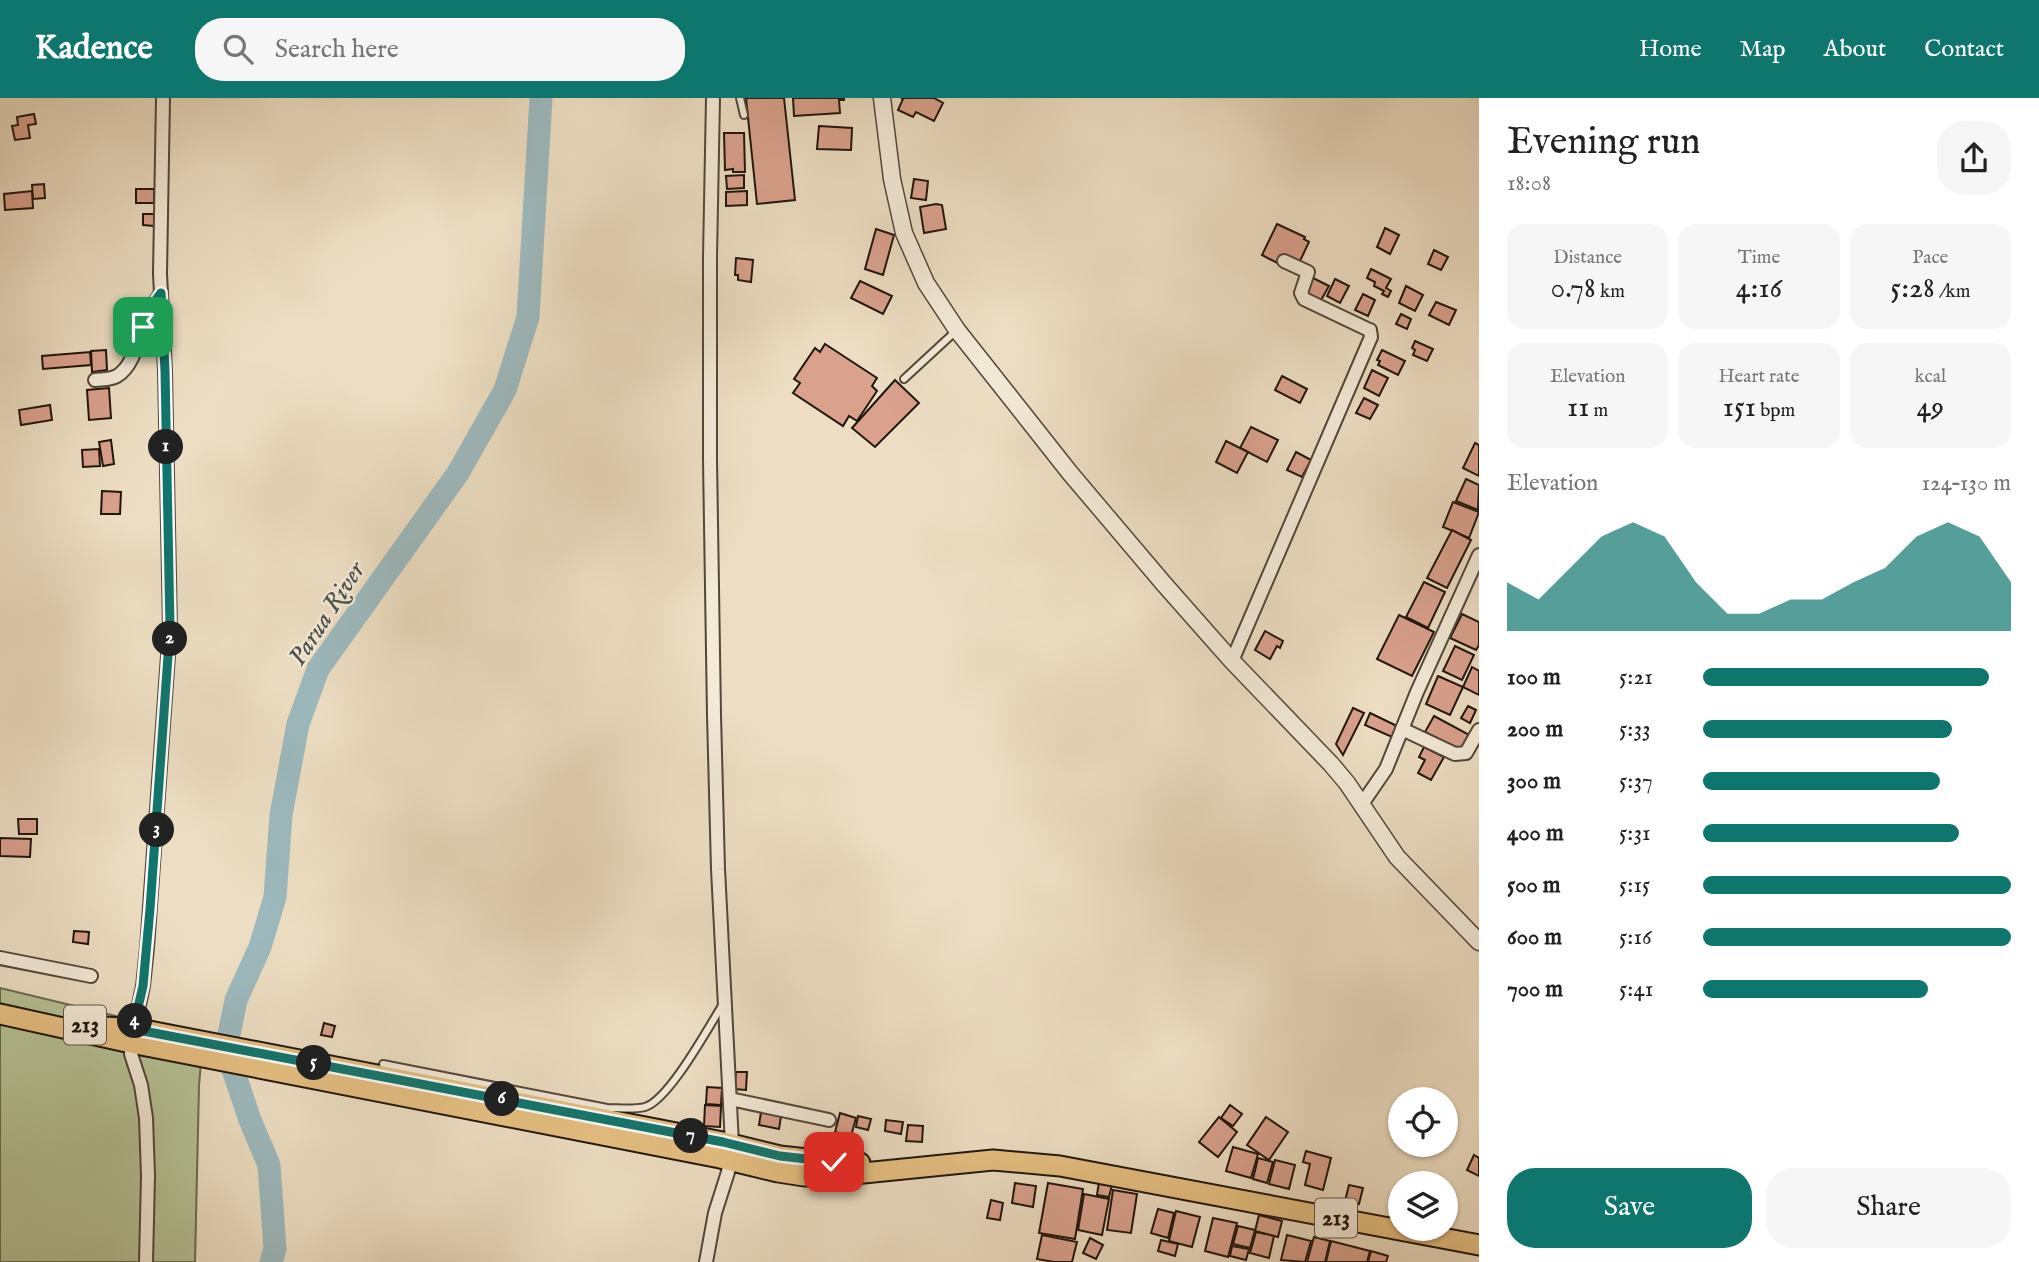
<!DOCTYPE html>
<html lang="en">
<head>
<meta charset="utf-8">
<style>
	:root { --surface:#fff; --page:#f6f6f6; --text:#222; --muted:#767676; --accent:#0f766e }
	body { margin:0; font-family:"IM FELL English",serif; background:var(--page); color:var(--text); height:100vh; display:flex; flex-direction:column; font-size:26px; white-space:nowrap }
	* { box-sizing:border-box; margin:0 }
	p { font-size:23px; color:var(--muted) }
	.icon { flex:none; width:38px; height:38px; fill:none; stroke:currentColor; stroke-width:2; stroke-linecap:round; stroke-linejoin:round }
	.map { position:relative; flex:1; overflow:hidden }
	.panel { display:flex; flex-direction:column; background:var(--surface); width:560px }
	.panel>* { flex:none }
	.buttons { position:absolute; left:1388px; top:989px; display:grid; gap:14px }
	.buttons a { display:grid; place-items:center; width:70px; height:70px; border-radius:50%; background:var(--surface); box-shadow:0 2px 5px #0004; font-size:35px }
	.pin { position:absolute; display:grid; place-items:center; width:60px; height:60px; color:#fff; margin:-30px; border-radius:14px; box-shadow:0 4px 10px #0006 }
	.km { position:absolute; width:35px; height:35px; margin:-18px; border-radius:50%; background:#222; color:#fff; font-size:19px; line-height:35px; text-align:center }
	.round { display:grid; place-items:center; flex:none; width:74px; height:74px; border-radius:28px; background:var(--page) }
	.head { display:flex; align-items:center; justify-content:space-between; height:119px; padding:0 28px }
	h1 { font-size:38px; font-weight:600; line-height:52px }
	.stats { display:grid; grid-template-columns:repeat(3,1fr); gap:10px; height:119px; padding:7px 28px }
	.stats div { display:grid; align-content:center; border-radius:18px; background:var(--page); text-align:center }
	.stats b { font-size:30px; font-weight:600 }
	.stats small { font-size:19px; font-weight:400 }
	.stats p { font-size:19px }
	.chart { height:196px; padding:14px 28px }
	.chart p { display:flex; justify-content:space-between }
	.chart svg { width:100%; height:126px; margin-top:7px; fill:var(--accent); opacity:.7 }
	.primary-button { display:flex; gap:14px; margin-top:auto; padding:14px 28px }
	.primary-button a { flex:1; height:80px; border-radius:28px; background:var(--accent); color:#fff; font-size:28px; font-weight:600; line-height:80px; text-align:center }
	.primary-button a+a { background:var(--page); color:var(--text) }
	ul { padding:0 28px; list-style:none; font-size:23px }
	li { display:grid; grid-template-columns:112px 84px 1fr; align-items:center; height:52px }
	li i { height:18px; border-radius:9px; background:var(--accent) }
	header { display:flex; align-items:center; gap:42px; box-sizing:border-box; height:98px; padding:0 35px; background:var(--accent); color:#fff }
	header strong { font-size:33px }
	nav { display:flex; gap:38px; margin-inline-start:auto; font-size:24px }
	.search { width:490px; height:63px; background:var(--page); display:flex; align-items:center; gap:18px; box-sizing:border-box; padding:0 24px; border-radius:28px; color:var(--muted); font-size:26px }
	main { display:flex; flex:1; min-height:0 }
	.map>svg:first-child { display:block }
	.green { fill:#b5c296; stroke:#6a6c52; stroke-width:2 }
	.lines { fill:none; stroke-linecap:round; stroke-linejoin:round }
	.river { stroke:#9db9be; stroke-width:23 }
	.building { fill:#daa18d; stroke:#20150d; stroke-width:2 }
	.service-casing { stroke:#53473a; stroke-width:10 }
	.minor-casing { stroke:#53473a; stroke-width:16 }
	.tertiary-casing { stroke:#53473a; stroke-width:19 }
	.primary-casing { stroke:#20150d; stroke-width:23 }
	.service { stroke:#f3ead8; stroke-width:6 }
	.minor { stroke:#f3ead8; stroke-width:12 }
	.tertiary { stroke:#f3ead8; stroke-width:16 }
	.primary { stroke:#e6bf82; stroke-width:19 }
	.route-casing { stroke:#fff; stroke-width:14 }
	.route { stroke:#0f766e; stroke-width:9 }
	.labels { text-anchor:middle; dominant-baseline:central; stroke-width:5; stroke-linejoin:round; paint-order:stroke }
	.shield { fill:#f3ead8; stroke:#5f554a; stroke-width:2 }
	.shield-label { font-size:23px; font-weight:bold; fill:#20150d }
	.water-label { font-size:26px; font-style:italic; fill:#4c4e4b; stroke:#f3ead8 }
</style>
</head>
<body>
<header>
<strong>Kadence</strong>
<div class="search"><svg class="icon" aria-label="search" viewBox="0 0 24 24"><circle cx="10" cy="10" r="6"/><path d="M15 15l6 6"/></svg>Search here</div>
<nav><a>Home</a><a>Map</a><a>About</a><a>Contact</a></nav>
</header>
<main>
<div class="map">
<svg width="1479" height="1164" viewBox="0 0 1479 1164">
	<rect width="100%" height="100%" fill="#eddec3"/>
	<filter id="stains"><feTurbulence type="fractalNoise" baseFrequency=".00286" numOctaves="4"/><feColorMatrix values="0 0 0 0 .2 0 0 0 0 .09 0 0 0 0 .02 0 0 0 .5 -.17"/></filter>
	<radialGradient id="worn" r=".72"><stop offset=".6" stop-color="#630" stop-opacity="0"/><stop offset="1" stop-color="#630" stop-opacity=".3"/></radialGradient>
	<!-- green -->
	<path class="green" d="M0,890L203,939L199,988L195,1164H0Z"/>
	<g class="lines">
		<!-- river -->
		<path class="river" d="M271,1164L275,1151L269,1067L250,1022L226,951L236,902L260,849L275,799L281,717L298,626L318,571L458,375L505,292L528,219L541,0"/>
	</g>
	<!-- building -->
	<g class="building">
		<path d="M746,0H784L795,102L757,106Z"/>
		<path d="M793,0H844V2H839L840,15L794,18Z"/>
		<path d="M901,0H934L943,5L934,23L916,14L913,19L898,12L903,1Z"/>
		<path d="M34,16L36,26L28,27L30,40L15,42L12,28L18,27L17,19Z"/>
		<path d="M819,28L852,30L851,52L817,51Z"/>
		<path d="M724,35H744L745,74H733V71L725,72Z"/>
		<path d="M744,77V90L727,91L726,78Z"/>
		<path d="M914,81L928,83L926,102L911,100Z"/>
		<path d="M44,86L45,100L33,101L32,87Z"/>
		<rect x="136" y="91" width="18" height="14"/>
		<path d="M32,93L33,110L5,112L4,96Z"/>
		<path d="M747,93V107L726,108V94Z"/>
		<path d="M936,106L942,107L946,131L924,135L920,109Z"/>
		<path d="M143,116H154V128L143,127Z"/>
		<path d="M1277,126L1305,139L1304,141L1309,144L1299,165L1279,166L1262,157Z"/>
		<path d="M1385,130L1399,137L1390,156L1377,149Z"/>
		<path d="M876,131L894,137L883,177L865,171Z"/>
		<path d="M1434,152L1448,159L1441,172L1428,166Z"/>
		<path d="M736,160L753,162L751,184L738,182V177H735Z"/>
		<path d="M1371,171L1391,181L1386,190L1391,193L1388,199L1382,196L1384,193L1374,188L1375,184L1367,180Z"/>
		<path d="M1313,180L1329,188L1320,204L1304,196Z"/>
		<path d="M1335,181L1349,188L1340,205L1327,198Z"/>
		<path d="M860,183L892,198L883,216L851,200Z"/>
		<path d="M1406,188L1423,197L1415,213L1399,205Z"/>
		<path d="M1363,196L1375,202L1368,218L1355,212Z"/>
		<path d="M1436,204L1456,212L1449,227L1429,217Z"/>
		<path d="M1401,216L1411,221L1407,231L1396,226Z"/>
		<path d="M1415,243L1433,251L1427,263L1413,257L1415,252L1412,250Z"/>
		<path d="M825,246L877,280L872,288L877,293L857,323L849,318L843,328L793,295L800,285L794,281L815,250L820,254Z"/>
		<path d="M106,252L107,272L92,274L91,253Z"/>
		<path d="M1382,252L1405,263L1398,277L1378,267L1380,263L1377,262Z"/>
		<path d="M90,254L91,267L43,271L42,258Z"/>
		<path d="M1372,272L1388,280L1379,298L1364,290Z"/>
		<path d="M1282,278L1307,291L1300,305L1275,292Z"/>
		<path d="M895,282L919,305L875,349L852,330Z"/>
		<path d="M109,290L111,320L89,322L87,292Z"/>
		<path d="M1364,300L1378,307L1370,321L1356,315Z"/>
		<path d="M50,307L52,322L21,327L19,312Z"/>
		<path d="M1251,329L1278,342L1267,364L1240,350Z"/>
		<path d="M111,342L114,366L103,368L99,344Z"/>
		<path d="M1226,343L1248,354L1237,375L1216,364Z"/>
		<path d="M1475,345L1479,347V378L1463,370Z"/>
		<path d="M99,351L100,368L83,369L82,352Z"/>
		<path d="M1296,354L1311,362L1302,379L1287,372Z"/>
		<path d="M1466,381L1479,387L1478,412L1456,403Z"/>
		<path d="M102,393L121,394L120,416H101Z"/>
		<path d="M1453,404L1479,414L1469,440L1443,429Z"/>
		<path d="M1452,432L1471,442L1447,490L1427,480Z"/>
		<path d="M1424,484L1445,494L1428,530L1406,519Z"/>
		<path d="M1462,516L1479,524V547L1476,552L1450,540Z"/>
		<path d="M1399,517L1434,534L1412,578L1377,561Z"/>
		<path d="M1265,533L1283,543L1280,550L1277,548L1270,561L1255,552Z"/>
		<path d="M1455,548L1474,557L1462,582L1443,573Z"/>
		<path d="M1472,569L1479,573V597L1463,589Z"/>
		<path d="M1438,578L1463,589L1450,617L1426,606Z"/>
		<path d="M1468,608L1476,612L1470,625L1461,620Z"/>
		<path d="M1353,610L1364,615L1343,657L1336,646Z"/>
		<path d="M1370,615L1397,628L1392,639L1365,627Z"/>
		<path d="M1434,618L1475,640L1465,654L1425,634Z"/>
		<path d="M1424,649L1444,659L1431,682L1418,675L1425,662L1419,659Z"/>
		<path d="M18,721H37V736H19Z"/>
		<path d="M0,740L31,741L30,759L0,758Z"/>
		<path d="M74,833L89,834L88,846L73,844Z"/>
		<path d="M324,925L335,928L332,939L321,937Z"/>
		<path d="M736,974H747L746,992L734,991Z"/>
		<path d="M707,989L722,990L721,1007L706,1006Z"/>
		<path d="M705,1007L721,1008L720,1029L704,1028Z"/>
		<path d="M1230,1007L1242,1016L1233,1028L1221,1020Z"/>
		<path d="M761,1014L781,1018L779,1031L759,1027Z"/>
		<path d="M840,1015L856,1020L851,1038L835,1034Z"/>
		<path d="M858,1018L871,1021L868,1032L856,1029Z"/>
		<path d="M1219,1019L1237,1034L1218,1059L1199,1044Z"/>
		<path d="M1266,1019L1288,1034L1269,1062L1247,1047Z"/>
		<path d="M886,1022L903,1024L901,1036L885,1033Z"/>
		<path d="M908,1027L923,1028L922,1044L906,1043Z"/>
		<path d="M1233,1049L1258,1056L1251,1080L1226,1073Z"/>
		<path d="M1306,1053L1331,1060L1323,1092L1305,1087L1310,1066L1303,1064Z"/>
		<path d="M1474,1057L1479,1060V1078L1467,1072Z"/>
		<path d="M1258,1060L1273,1064L1267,1085L1253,1081Z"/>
		<path d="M1275,1062L1295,1067L1289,1091L1269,1086Z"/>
		<path d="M1099,1084L1112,1087L1109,1099L1097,1097Z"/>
		<path d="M1015,1085L1036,1088L1033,1109L1012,1105Z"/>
		<path d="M1048,1085L1083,1091L1075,1141L1039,1135Z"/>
		<path d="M1349,1087L1363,1090L1359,1106L1345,1103Z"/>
		<path d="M1113,1092L1137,1096L1131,1135L1107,1132Z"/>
		<path d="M1084,1096L1109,1101L1102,1137L1078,1132Z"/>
		<path d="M991,1102L1003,1105L1000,1122L987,1120Z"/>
		<path d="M1158,1111L1174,1115L1168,1140L1151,1135Z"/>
		<path d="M1176,1113L1200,1119L1192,1149L1169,1143Z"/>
		<path d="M1259,1117L1282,1123L1278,1139L1255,1133Z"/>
		<path d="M1213,1120L1237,1125L1228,1159L1205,1153Z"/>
		<path d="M1238,1128L1255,1132L1250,1150L1233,1146Z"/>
		<path d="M1256,1134L1274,1138L1269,1160L1250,1155Z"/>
		<path d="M1042,1137L1077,1144L1072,1164H1054L1037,1161Z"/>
		<path d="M1287,1137L1311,1143L1305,1164L1281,1162Z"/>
		<path d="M1314,1139L1330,1143L1325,1164H1307Z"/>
		<path d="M1090,1140L1103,1147L1096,1161L1083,1155Z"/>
		<path d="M1161,1142L1178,1146L1175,1158L1158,1153Z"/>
		<path d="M1331,1143L1370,1153L1367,1164H1326Z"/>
		<path d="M1232,1148L1249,1151L1246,1162L1230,1158Z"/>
		<path d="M1371,1153L1388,1158L1386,1164H1368Z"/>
	</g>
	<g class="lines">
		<!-- service casing -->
		<g class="service-casing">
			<g id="service">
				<path d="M740,0L744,17"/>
				<path d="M904,281L957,232"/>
				<path d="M383,966L607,1010C619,1010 633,1012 645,1009C669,1002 708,930 723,906"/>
			</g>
		</g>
		<!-- minor casing -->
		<g class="minor-casing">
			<g id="minor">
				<path d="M95,282C102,281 110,282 117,278C135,267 139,237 147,219C151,210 155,203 161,195"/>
				<path d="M1232,563L1371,239L1370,232L1367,231L1304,201L1301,195L1308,174L1284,163"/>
				<path d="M1402,631L1455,656L1466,655L1479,632"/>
				<path d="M1362,706L1386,671L1417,594L1479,457"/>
				<path d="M0,860L91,878"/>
				<path d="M730,1001L829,1022"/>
				<path d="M146,1164L148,1078L146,1020L141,987L131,956V945L143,888L147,850L170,530L165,273L160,176L163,0"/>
				<path d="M706,1164L715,1115L728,1074L732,1046L718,771L714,617L710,361V159L713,0"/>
			</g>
		</g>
		<!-- tertiary casing -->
		<g class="tertiary-casing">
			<path id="tertiary" d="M882,0L892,81L904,135L926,185L957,232L1070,375L1164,486L1232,563L1331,666L1347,685L1397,759L1479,844"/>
		</g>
		<!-- primary casing -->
		<g class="primary-casing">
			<g id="primary">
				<path d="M0,916L131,945L720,1060L778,1074L804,1078H834L993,1062L1060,1068L1479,1147"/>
				<path d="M105,929L139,931L723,1044L780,1058L834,1064L860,1065"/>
			</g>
		</g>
		<!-- service -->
		<use href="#service" class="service"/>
		<!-- minor -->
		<use href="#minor" class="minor"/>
		<!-- tertiary -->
		<use href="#tertiary" class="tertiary"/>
		<!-- primary -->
		<use href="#primary" class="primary"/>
	</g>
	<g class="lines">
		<!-- route casing -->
		<g class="route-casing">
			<path id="route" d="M143,229L153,206L161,195L165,273L170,530L150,811L143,888L133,931L723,1044L780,1058L834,1064"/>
		</g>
		<!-- route -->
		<use href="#route" class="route"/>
	</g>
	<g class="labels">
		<!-- shield labels -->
		<g class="shield">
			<rect x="64" y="907.5" width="42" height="39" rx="5"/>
			<rect x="1315" y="1100.5" width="42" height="39" rx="5"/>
		</g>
		<g class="shield-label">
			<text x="85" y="927">213</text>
			<text x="1336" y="1120">213</text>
		</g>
		<!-- water labels -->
		<g class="water-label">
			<text transform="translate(327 516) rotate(-57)">Parua River</text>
		</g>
	</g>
	<rect width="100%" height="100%" filter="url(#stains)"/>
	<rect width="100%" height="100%" fill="url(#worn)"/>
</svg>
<div class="buttons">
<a><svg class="icon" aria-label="locate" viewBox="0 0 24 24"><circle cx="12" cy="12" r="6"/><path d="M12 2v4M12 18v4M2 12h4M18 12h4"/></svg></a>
<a><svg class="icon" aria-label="layers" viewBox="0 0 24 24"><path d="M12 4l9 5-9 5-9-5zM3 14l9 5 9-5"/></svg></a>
</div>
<div class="pin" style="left:143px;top:229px;background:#1e9e55"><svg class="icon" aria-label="arrive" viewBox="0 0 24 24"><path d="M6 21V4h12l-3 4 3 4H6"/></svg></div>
<div class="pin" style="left:834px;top:1064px;background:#d93025"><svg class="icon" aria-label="check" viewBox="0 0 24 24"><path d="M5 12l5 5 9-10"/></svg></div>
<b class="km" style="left:166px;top:349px">1</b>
<b class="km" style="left:170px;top:541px">2</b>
<b class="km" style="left:157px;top:732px">3</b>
<b class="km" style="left:135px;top:923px">4</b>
<b class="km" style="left:314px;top:965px">5</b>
<b class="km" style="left:502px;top:1001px">6</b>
<b class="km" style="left:691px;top:1038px">7</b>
</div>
<section class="panel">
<div class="head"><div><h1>Evening run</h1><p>18:08</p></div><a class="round"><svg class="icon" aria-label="share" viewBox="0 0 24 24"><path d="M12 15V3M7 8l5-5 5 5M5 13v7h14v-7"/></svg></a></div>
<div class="stats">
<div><p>Distance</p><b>0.78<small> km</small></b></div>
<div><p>Time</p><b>4:16</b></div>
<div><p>Pace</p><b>5:28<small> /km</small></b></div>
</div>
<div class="stats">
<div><p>Elevation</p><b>11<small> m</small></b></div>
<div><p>Heart rate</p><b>151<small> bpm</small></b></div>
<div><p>kcal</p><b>49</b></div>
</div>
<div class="chart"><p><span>Elevation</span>124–130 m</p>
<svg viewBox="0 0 160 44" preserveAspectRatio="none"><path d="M0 44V27L10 33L20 22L30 11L40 6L50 11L60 27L70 38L80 38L90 33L100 33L110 27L120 22L130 11L140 6L150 11L160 27V44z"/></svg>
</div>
<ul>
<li><b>100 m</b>5:21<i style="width:93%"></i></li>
<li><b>200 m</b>5:33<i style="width:81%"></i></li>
<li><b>300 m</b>5:37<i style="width:77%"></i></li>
<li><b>400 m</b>5:31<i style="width:83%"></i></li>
<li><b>500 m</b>5:15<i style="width:100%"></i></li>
<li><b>600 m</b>5:16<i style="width:100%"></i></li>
<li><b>700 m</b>5:41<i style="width:73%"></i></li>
</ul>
<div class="primary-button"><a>Save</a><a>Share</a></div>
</section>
</main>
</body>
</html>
